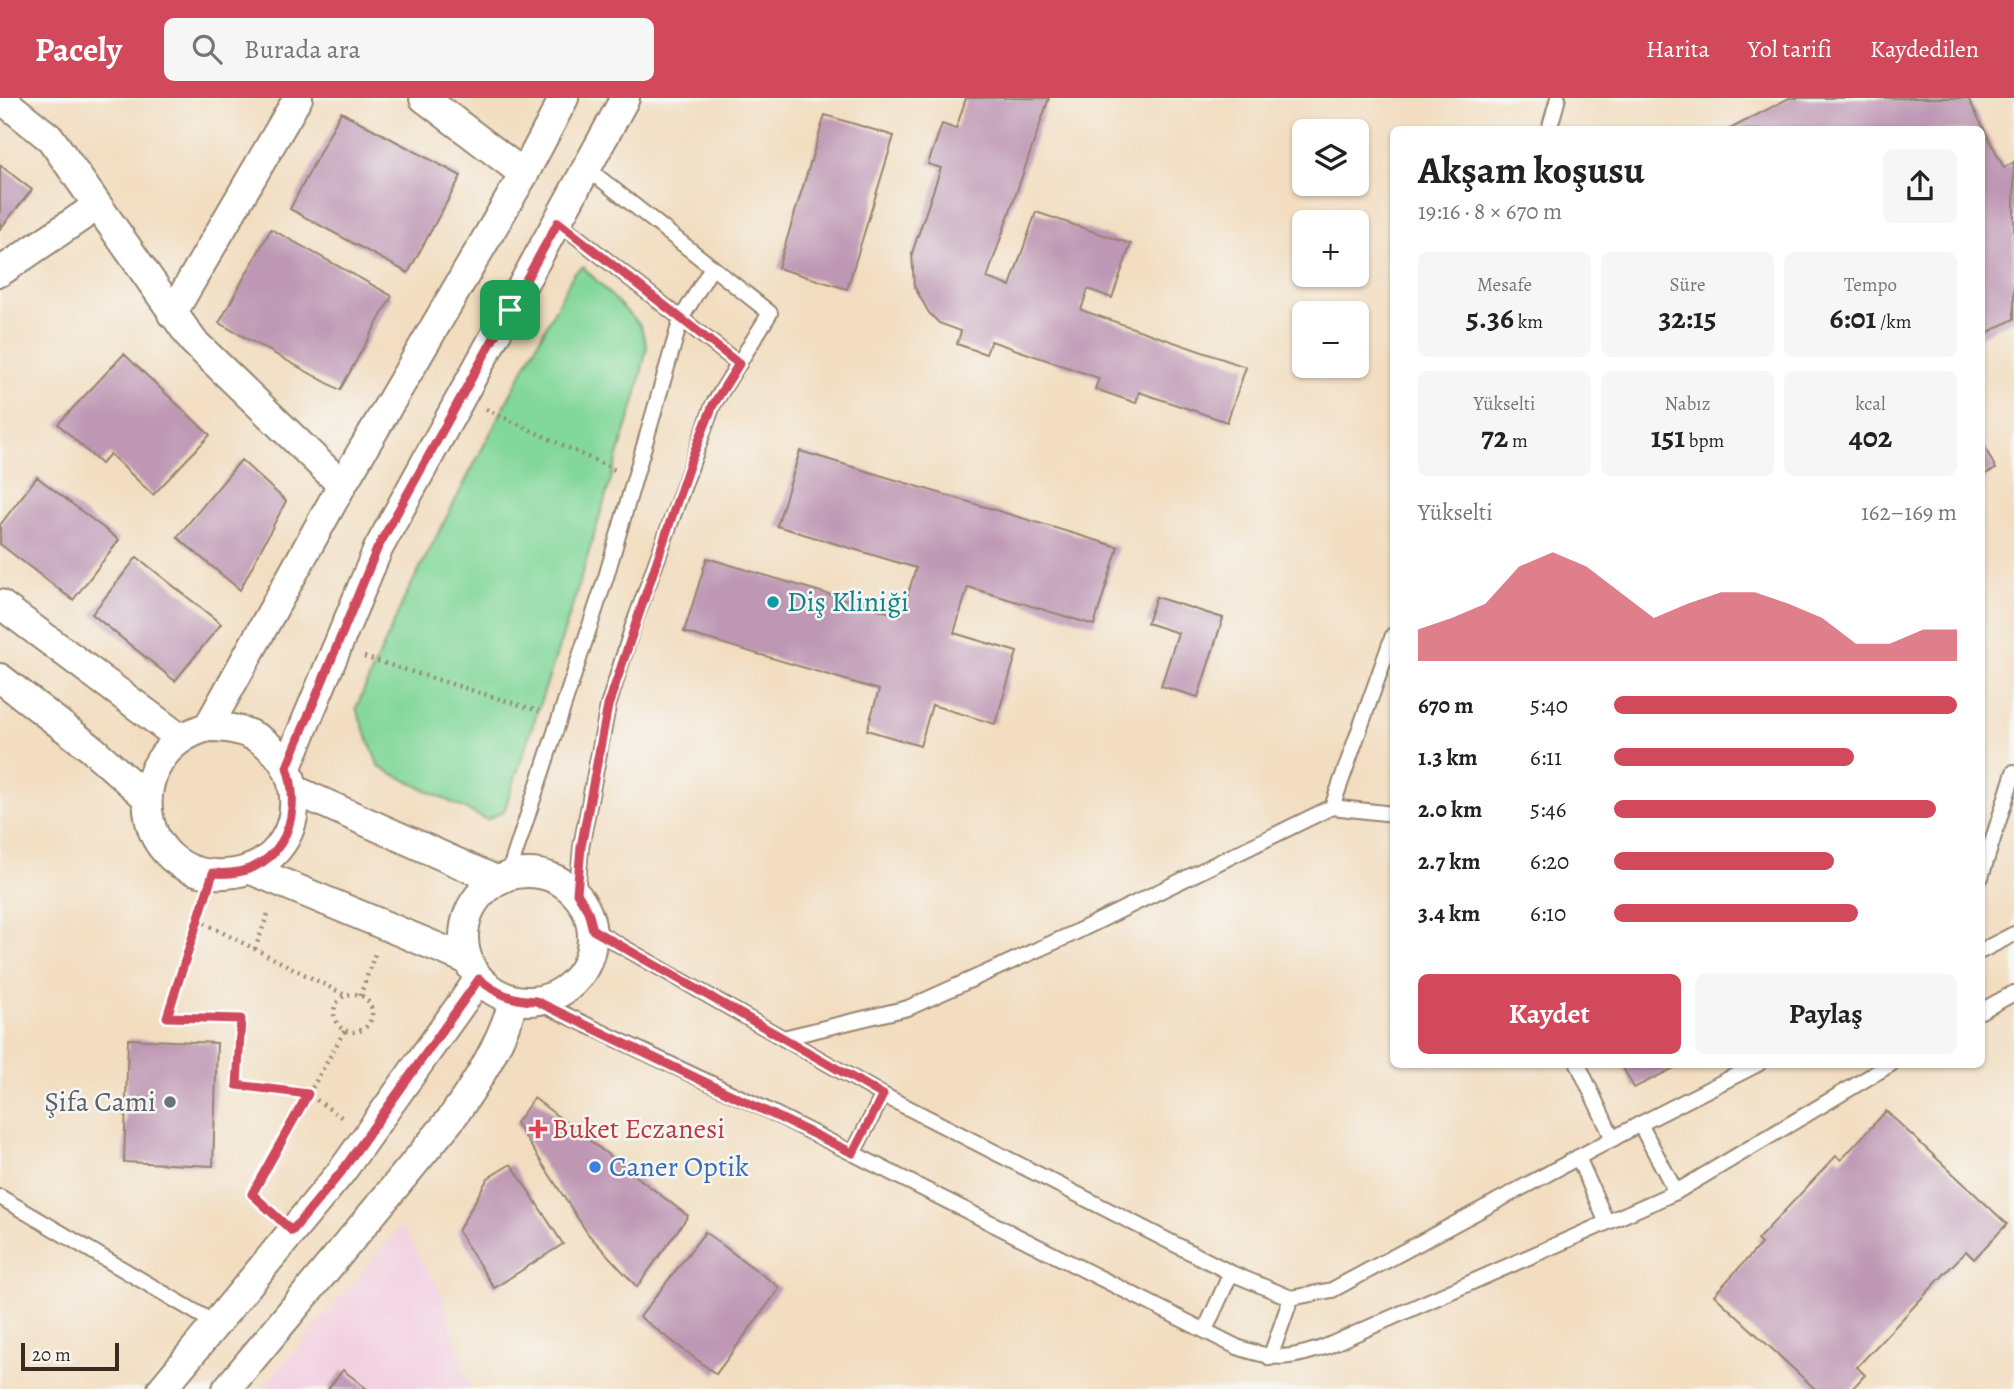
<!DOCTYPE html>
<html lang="tr">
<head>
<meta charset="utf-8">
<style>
	:root { --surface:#fff; --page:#f6f6f6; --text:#222; --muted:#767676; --accent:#d1495b }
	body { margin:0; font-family:Alegreya,serif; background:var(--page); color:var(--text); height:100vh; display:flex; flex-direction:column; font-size:26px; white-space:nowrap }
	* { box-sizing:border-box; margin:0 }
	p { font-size:23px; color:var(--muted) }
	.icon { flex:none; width:38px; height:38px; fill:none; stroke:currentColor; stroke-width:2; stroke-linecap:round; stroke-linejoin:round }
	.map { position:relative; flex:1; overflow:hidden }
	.panel { position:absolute; left:1390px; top:28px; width:595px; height:942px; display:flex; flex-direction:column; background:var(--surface); border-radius:10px; box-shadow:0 2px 5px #0004 }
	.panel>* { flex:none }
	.tools { position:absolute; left:1292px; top:21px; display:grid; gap:14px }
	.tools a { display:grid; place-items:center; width:77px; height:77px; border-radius:10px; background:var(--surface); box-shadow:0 2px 5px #0004; font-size:35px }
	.scale { position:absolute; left:21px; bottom:18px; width:98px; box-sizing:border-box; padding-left:7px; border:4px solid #3b2a1e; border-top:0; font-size:19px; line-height:24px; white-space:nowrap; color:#3b2a1e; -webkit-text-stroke:5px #f6f6f2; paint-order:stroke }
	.pin { position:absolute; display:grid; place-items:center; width:60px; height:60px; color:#fff; margin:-30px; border-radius:14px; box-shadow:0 4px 10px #0006 }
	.round { display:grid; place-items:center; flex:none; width:74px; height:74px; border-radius:10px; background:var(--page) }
	.headline { display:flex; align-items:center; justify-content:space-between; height:119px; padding:0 28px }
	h1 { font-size:38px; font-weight:700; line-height:52px }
	.figures { display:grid; grid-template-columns:repeat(3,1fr); gap:10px; height:119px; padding:7px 28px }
	.figures div { display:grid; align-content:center; border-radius:10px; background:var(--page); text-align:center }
	.figures b { font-size:30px; font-weight:700 }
	.figures small { font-size:19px; font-weight:400 }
	.figures p { font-size:19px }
	.chart { height:196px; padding:14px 28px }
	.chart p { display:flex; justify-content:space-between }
	.chart svg { width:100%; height:126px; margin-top:7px; fill:var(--accent); opacity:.7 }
	.button { display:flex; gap:14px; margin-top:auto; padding:14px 28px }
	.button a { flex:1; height:80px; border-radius:10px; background:var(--accent); color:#fff; font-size:28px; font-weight:700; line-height:80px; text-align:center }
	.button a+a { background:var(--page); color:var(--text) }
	ul { padding:0 28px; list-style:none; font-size:23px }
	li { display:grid; grid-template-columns:112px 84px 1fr; align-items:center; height:52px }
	li i { height:18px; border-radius:9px; background:var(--accent) }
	header { display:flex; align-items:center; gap:42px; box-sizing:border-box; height:98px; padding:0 35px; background:var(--accent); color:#fff }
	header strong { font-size:33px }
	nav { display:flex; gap:38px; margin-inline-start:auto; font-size:24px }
	.search { width:490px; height:63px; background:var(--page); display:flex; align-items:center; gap:18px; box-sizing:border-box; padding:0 24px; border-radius:10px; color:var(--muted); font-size:26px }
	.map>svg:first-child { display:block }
	.built { fill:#f3cfe0 }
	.green { fill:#82d79a; stroke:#5e805c; stroke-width:2 }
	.building { fill:#be97b4 }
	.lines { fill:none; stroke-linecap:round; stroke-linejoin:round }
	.lane-casing { stroke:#96846f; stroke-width:18 }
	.street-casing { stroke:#96846f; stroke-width:32 }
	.path { stroke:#96846f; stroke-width:4.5; stroke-dasharray:2 5; stroke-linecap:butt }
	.lane { stroke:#fff; stroke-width:14 }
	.street { stroke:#fff; stroke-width:28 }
	.route-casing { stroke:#fff; stroke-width:14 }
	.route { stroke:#d1495b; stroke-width:9 }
	.culture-dot { fill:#0f9aa8; stroke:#f6f6f2; stroke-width:2.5 }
	.worship-dot { fill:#6b7280; stroke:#f6f6f2; stroke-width:2.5 }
	.health-dot { fill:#e0444e; stroke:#f6f6f2; stroke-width:2.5 }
	.shop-dot { fill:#3f7fe0; stroke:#f6f6f2; stroke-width:2.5 }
	.labels { text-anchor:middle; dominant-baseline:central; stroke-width:5; stroke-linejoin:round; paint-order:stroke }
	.culture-label { font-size:28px; fill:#0d838f; stroke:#f6f6f2; text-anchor:start }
	.worship-label { font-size:28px; fill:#5b616d; stroke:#f6f6f2; text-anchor:end }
	.health-label { font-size:28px; fill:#be3a42; stroke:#f6f6f2; text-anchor:start }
	.shop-label { font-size:28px; fill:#366cbe; stroke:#f6f6f2; text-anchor:start }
</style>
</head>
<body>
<header>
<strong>Pacely</strong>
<div class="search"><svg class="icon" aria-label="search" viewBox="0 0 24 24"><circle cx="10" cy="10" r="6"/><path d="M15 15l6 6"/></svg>Burada ara</div>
<nav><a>Harita</a><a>Yol tarifi</a><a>Kaydedilen</a></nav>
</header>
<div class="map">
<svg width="2014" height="1291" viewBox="0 0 2014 1291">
	<rect width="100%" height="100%" fill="#f6f6f2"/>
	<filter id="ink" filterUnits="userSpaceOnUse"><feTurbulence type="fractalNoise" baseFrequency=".0143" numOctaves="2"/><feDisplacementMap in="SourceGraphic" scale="14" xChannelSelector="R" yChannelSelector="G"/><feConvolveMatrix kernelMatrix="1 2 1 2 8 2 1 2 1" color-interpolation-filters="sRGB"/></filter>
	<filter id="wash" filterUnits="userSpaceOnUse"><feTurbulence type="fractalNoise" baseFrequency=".00686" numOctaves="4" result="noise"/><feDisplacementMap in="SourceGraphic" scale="28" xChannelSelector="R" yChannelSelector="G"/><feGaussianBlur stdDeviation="1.57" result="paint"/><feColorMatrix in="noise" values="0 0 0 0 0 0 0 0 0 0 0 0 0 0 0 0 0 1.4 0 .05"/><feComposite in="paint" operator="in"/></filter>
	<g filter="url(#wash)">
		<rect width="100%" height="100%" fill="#f2ddc0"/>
		<!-- built -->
		<path class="built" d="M401,1128L442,1196L470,1291H262Z"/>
		<!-- green -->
		<path class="green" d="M583,169L640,227L647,248L636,299L569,519L504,713L487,722L379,669L356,610L406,497L574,175Z"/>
		<g id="blocks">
			<!-- building -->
			<g class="building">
				<path d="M966,0H1049L987,180L1010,188L1036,114L1131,146L1112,200L1088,191L1081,212L1246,269L1227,324L1139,294L1136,305L1095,291L1099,280L991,243L986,256L957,246L961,233L939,225L929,215L914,188L912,155L941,70L928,66L942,26L956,31Z"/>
				<path d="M1789,0H1968L2004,70L2014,64V221L1981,238V32H1728Z"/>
				<path d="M341,14L461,78L408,175L290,111Z"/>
				<path d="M825,17L894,38L847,191L778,170Z"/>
				<path d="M0,67L32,92L0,131Z"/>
				<path d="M271,131L392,198L340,292L219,225Z"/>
				<path d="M124,256L210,337L153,397L110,356L101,366L58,326Z"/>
				<path d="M1981,342L1996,371L1981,378Z"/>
				<path d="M800,353L1118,449L1094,527L968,489L954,535L1017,554L995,626L932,607L920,648L867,632L879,592L684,534L707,460L901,518L916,470L777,428Z"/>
				<path d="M241,362L286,403L240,492L177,439Z"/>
				<path d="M37,379L119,442L73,502L0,446V427Z"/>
				<path d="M137,459L221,526L175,583L92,516Z"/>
				<path d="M1156,499L1223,520L1198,599L1161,588L1178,535L1147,525Z"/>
				<path d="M128,941L217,945L213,1068L124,1064Z"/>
				<path d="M1621,966H1682L1634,990Z"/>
				<path d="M534,1000L688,1118L637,1189L588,1136L516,1025Z"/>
				<path d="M1886,1013L2007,1126L1974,1161L1966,1153L1857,1269L1865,1277L1852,1291H1815L1714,1197L1761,1146L1757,1142L1836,1058L1841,1062Z"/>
				<path d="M511,1066L563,1146L494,1190L458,1133L488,1080Z"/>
				<path d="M705,1134L780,1190L716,1276L640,1219Z"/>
				<path d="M343,1272L367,1291H328Z"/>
			</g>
		</g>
	</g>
	<g filter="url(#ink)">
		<use href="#blocks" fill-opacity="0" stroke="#96846f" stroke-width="2"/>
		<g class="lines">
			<!-- lane casing -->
			<g class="lane-casing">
				<g id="lane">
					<path d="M1549,32L1558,0"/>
					<path d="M558,124L739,266"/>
					<path d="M1332,709L1393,537"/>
					<path d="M508,777L606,479L681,221L712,169"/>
					<path d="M1981,779L2014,674"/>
					<path d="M577,795L581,749L608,608L632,531L713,307L770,215L588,71"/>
					<path d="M593,832L883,997L1231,1175L1291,1200L1332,1192L1640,1026L1758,966"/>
					<path d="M1981,853L2014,836"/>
					<path d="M536,903L767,1012L1237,1249C1275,1262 1287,1262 1325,1249L1676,1094L1891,966"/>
					<path d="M1981,913L2014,895"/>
					<path d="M783,940L908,910L1070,837L1332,709L1393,716"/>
					<path d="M1578,966L1613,1041"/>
					<path d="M1640,1026L1676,1094"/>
					<path d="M853,1055L883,997"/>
					<path d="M1578,1059L1606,1123"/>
					<path d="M0,1099L216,1226"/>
					<path d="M1205,1232L1231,1175"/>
					<path d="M1270,1260L1291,1200"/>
				</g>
			</g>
			<!-- street casing -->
			<g class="street-casing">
				<g id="street">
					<path d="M0,0L51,41L193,243L342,387"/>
					<path d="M424,0L524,76"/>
					<path d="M0,174L97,108"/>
					<path d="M172,216L298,0"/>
					<path d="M0,506L180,640"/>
					<path d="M0,580L92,651L146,699"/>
					<path d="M208,629C321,627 319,771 225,776C134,782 117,654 208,629L342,387L524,76L564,0"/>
					<path d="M287,669L378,451L625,0"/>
					<path d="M295,692L496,782"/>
					<path d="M249,771L468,862"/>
					<circle cx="528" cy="839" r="64"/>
					<path d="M162,1291L342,1073L479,881"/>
					<path d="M227,1291L451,1021C479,982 500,947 514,902"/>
				</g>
			</g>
			<!-- path -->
			<g class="path">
				<path d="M486,311L615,372"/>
				<path d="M364,559L539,613"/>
				<path d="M204,804L167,919L241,921L237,987L308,996L344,1021"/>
				<path d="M198,822L345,897"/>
				<path d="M255,851L269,813"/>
				<circle cx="353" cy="915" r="19"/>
				<path d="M360,898L375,856"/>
				<path d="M270,1113L252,1096L345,932"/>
			</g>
			<!-- lane -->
			<use href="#lane" class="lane"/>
			<!-- street -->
			<use href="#street" class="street"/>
		</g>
	</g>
	<g class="lines" filter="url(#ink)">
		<!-- route casing -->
		<g class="route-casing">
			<path id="route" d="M558,124L739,266L713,307L691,362L608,608L581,749L577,795L588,813L593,832L883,997L853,1055L536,903C512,902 497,896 479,881L342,1073L292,1133L252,1096L308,996L237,987L241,921L167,919L213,775C277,781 305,725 287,669L377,451Z"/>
		</g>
		<!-- route -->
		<use href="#route" class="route"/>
	</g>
	<!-- markers -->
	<circle class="culture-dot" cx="773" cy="504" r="7"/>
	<circle class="worship-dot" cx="170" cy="1004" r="7"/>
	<path class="health-dot" d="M534.5 1020.5h7v7h7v7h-7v7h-7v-7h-7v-7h7z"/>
	<circle class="shop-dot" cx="595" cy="1069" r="7"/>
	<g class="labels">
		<!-- culture labels -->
		<g class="culture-label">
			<text x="787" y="504">Diş Kliniği</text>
		</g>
		<!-- worship labels -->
		<g class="worship-label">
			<text x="156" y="1004">Şifa Cami</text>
		</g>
		<!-- health labels -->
		<g class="health-label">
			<text x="552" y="1031">Buket Eczanesi</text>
		</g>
		<!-- shop labels -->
		<g class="shop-label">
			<text x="609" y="1069">Caner Optik</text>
		</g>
	</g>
</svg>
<div class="tools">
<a><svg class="icon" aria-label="layers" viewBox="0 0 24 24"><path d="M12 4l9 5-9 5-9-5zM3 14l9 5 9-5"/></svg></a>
<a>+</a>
<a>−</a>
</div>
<div class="scale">20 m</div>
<div class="pin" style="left:510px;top:212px;background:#1e9e55"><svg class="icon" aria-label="arrive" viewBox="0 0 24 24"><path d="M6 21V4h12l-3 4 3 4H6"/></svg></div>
<section class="panel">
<div class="headline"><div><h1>Akşam koşusu</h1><p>19:16 · 8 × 670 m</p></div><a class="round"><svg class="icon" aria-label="share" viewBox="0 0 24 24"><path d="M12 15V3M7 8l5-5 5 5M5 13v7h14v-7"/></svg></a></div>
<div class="figures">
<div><p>Mesafe</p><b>5.36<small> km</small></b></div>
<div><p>Süre</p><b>32:15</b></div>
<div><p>Tempo</p><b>6:01<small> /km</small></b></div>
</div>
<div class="figures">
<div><p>Yükselti</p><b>72<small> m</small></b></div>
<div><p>Nabız</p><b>151<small> bpm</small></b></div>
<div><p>kcal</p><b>402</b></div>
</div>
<div class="chart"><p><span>Yükselti</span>162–169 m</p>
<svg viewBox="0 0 160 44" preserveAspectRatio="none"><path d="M0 44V33L10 29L20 24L30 11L40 6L50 11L60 20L70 29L80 24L90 20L100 20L110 24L120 29L130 38L140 38L150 33L160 33V44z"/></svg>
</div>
<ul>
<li><b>670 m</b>5:40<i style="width:100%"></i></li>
<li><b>1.3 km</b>6:11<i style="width:70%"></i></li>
<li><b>2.0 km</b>5:46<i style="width:94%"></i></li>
<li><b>2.7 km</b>6:20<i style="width:64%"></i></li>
<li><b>3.4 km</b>6:10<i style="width:71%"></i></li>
</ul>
<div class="button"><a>Kaydet</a><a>Paylaş</a></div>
</section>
</div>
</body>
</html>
